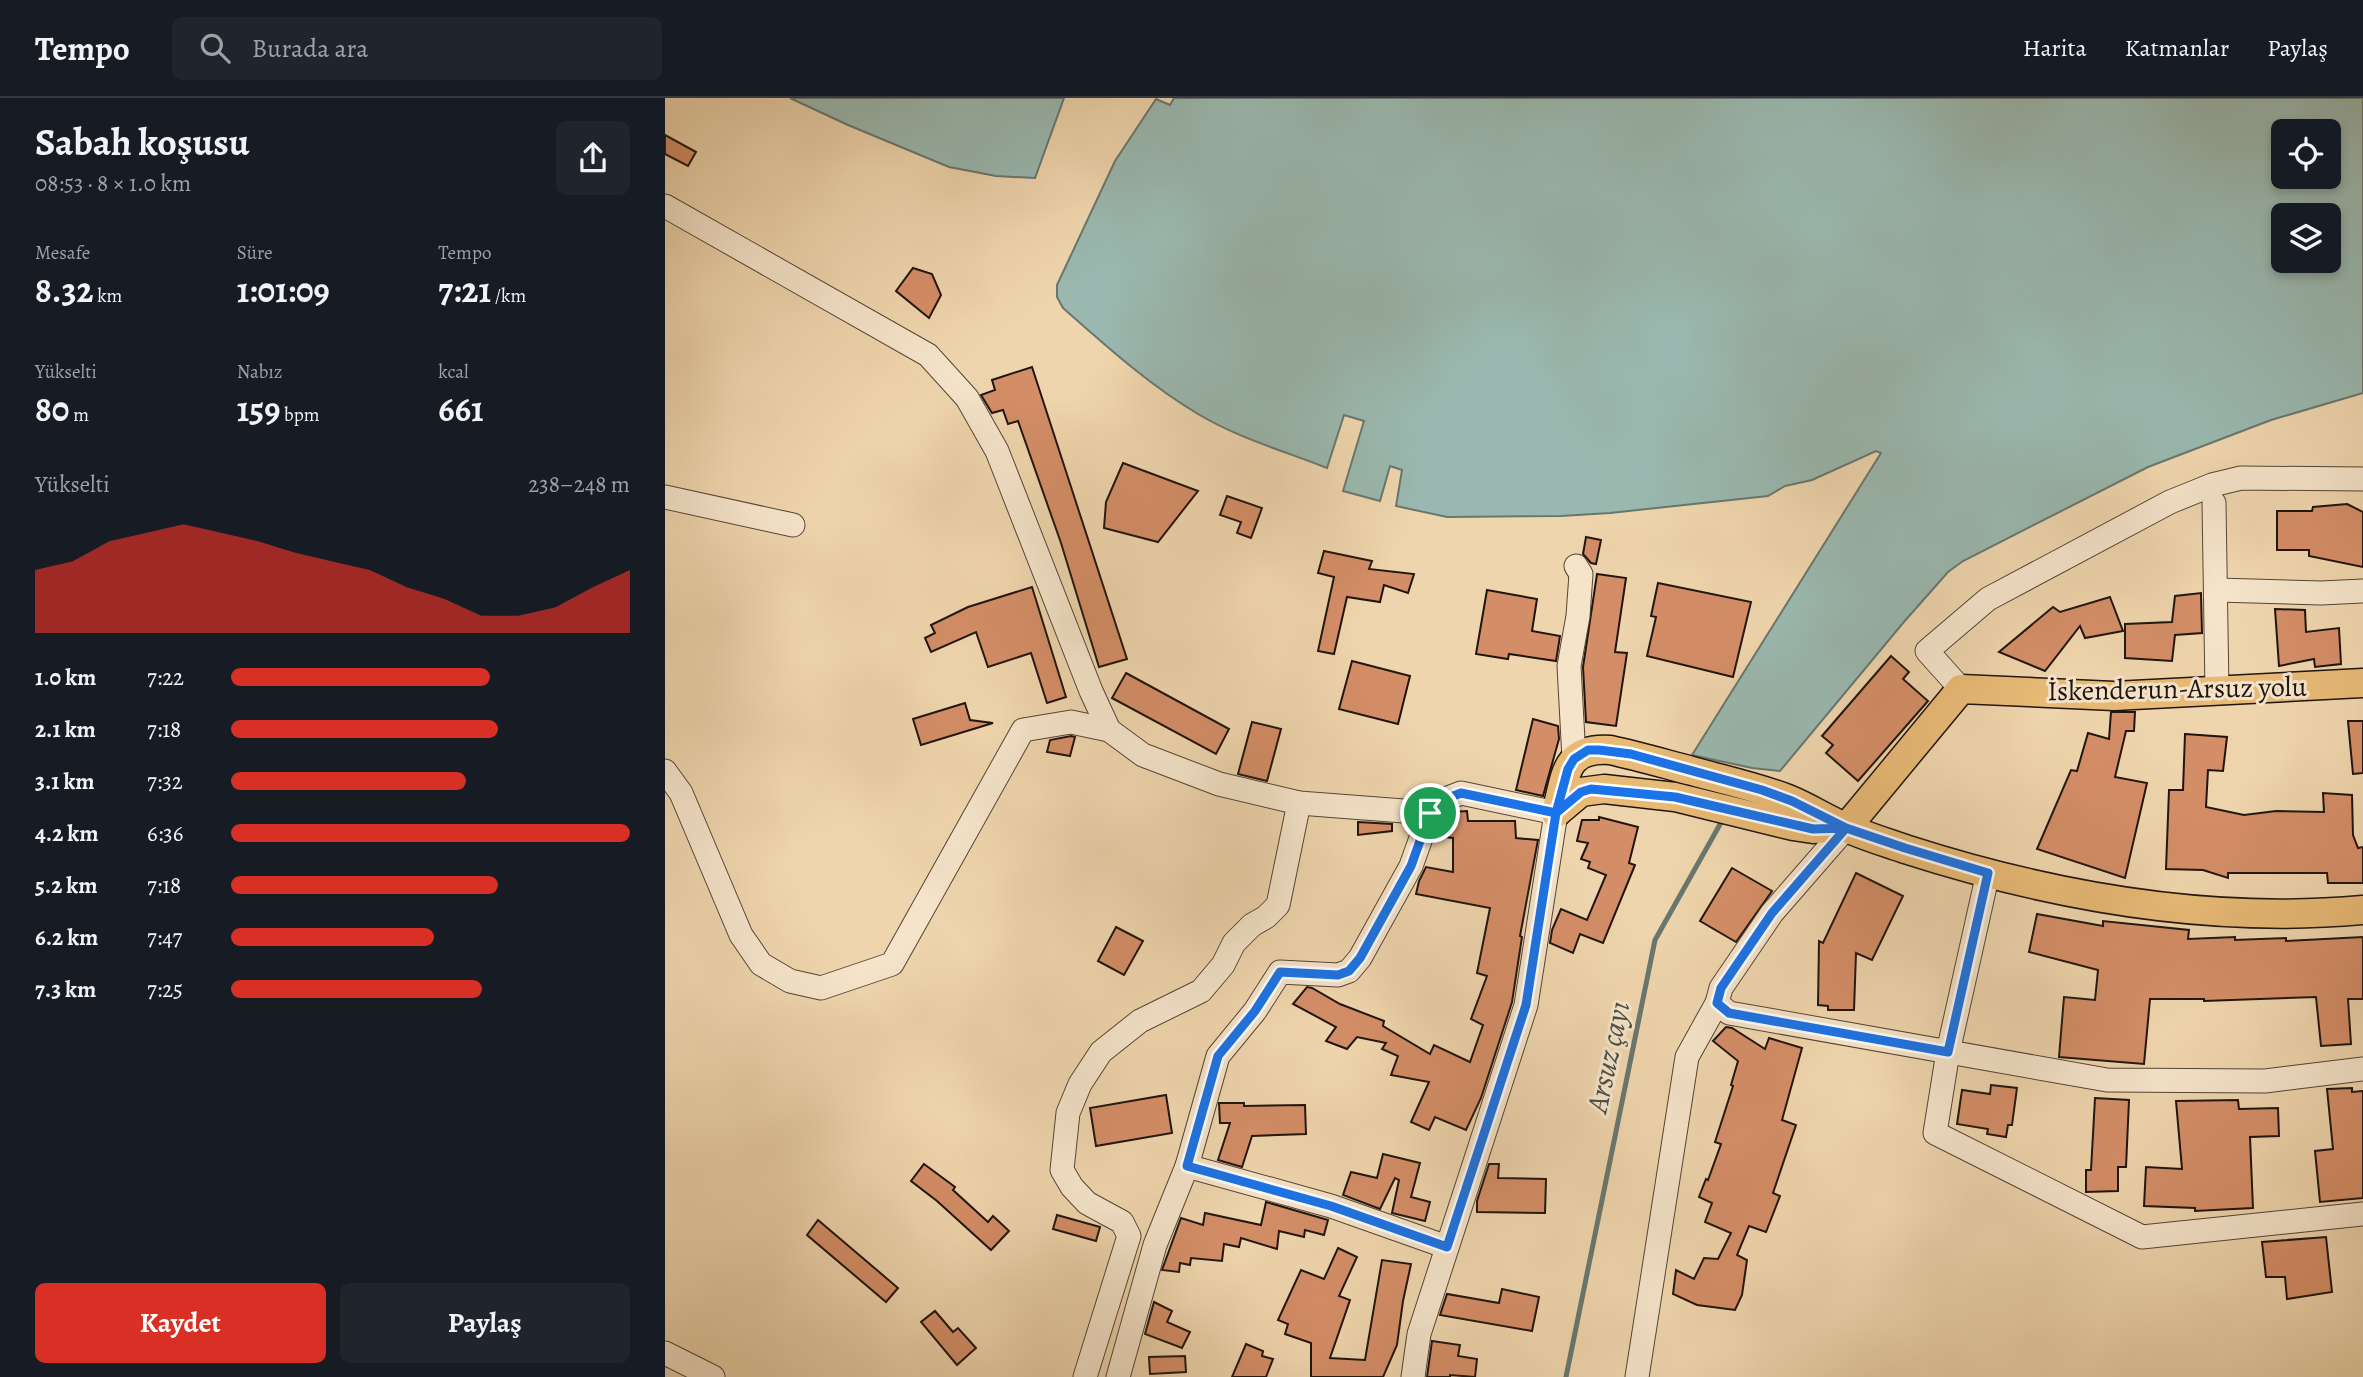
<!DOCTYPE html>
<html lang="tr">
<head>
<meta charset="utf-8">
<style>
	:root { --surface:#171b24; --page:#20242c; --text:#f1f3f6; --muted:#9ea1a6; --line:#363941; --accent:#d93025 }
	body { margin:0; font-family:Alegreya,serif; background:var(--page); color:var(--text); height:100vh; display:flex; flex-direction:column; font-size:26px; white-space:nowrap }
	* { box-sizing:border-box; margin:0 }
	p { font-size:23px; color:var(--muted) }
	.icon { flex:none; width:38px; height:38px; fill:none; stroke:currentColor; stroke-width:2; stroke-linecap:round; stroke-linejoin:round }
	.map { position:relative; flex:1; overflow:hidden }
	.sheet { display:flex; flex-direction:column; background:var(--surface); width:665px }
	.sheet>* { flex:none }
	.fabs { position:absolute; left:1606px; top:21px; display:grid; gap:14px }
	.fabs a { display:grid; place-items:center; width:70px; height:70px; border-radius:10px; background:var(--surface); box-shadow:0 4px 10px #0003; font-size:35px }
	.pin { position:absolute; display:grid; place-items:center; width:60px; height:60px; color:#fff; margin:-30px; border:4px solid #fff; border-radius:50%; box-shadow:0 2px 7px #0007 }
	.round { display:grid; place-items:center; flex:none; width:74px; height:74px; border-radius:10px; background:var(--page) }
	.summary { display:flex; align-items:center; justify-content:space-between; height:119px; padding:0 35px }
	h1 { font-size:38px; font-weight:700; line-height:52px }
	.metrics { display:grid; grid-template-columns:repeat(3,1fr); gap:10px; height:119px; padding:7px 35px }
	.metrics div { display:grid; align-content:center }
	.metrics b { font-size:35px; font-weight:700 }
	.metrics small { font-size:19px; font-weight:400 }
	.metrics p { font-size:19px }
	.chart { height:196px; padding:14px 35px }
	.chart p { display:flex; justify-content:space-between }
	.chart svg { width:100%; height:126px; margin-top:7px; fill:var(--accent); opacity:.7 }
	.primary-button { display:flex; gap:14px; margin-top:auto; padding:14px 35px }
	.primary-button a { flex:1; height:80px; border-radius:10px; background:var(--accent); color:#fff; font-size:28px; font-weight:700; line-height:80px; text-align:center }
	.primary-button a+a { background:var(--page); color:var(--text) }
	ul { padding:0 35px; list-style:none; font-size:23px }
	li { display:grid; grid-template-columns:112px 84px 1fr; align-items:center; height:52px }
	li i { height:18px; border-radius:9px; background:var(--accent) }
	header { display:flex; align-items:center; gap:42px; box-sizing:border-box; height:98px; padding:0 35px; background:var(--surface); border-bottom:2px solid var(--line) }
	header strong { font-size:33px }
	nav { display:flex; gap:38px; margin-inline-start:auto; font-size:24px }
	.search { width:490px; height:63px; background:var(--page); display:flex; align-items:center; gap:18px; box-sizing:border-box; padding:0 24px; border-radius:10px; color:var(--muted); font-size:26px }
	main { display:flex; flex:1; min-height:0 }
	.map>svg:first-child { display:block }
	.water { fill:#9ab8af; stroke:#69776f; stroke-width:2; fill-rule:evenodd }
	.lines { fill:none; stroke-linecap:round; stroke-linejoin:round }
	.stream { stroke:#69776f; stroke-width:5 }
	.building { fill:#d48e67; stroke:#20150f; stroke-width:2 }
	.minor-casing { stroke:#544536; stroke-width:25 }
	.major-casing { stroke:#20150f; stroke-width:31 }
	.minor { stroke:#f5e4ca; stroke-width:23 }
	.major { stroke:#e8ba76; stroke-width:28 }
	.route-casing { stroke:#fff; stroke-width:14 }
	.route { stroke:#1a73e8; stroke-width:9 }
	.labels { text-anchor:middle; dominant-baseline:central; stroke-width:6; stroke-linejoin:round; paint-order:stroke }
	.street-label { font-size:28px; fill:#20150f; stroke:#f5e4ca }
	.water-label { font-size:30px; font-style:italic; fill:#4b4e47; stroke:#f5e4ca }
</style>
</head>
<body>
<header>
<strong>Tempo</strong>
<div class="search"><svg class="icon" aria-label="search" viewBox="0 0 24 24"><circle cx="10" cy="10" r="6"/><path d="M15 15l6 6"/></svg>Burada ara</div>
<nav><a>Harita</a><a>Katmanlar</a><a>Paylaş</a></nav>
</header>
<main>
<section class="sheet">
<div class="summary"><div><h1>Sabah koşusu</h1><p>08:53 · 8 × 1.0 km</p></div><a class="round"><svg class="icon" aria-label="share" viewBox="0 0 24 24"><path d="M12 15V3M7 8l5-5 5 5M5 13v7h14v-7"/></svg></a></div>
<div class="metrics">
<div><p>Mesafe</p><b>8.32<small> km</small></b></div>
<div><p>Süre</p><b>1:01:09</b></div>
<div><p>Tempo</p><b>7:21<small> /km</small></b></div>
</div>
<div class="metrics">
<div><p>Yükselti</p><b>80<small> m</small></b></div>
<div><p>Nabız</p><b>159<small> bpm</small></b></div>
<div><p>kcal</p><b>661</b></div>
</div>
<div class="chart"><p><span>Yükselti</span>238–248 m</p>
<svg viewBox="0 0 160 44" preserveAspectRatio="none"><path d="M0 44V22L10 19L20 12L30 9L40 6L50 9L60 12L70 16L80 19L90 22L100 28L110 32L120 38L130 38L140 35L150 28L160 22V44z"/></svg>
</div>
<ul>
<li><b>1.0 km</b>7:22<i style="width:65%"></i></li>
<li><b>2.1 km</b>7:18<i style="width:67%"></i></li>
<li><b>3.1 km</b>7:32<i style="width:59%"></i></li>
<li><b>4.2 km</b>6:36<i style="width:100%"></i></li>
<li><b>5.2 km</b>7:18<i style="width:67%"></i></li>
<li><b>6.2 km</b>7:47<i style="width:51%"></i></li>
<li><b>7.3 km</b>7:25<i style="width:63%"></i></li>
</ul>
<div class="primary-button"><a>Kaydet</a><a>Paylaş</a></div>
</section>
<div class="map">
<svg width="1698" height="1279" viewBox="0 0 1698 1279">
	<rect width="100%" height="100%" fill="#efd5ad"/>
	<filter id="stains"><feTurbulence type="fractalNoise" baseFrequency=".00286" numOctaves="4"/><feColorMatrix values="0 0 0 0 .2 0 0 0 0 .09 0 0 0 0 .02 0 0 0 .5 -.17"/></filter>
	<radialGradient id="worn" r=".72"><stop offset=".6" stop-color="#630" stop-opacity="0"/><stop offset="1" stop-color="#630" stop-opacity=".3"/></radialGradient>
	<!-- water -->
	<g class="water">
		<path d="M125,0H399L370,80L331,78L284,69L183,27Z"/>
		<path d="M509,0H1698V295L1606,322L1483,369L1298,463L1283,474L1238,525L1115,673L1087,670L1027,657L1216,355L1211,353L1147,382L1120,388L1103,398L945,415L896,418L782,419L731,408L737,372L725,368L715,403L678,393L699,323L679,317L662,370C619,353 573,340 533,316C484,287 440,247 398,210L392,199V187L450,63L491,1L505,7ZM1619,33H1664V79H1619ZM1619,117H1664V163H1619Z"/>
	</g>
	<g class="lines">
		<!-- stream -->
		<path class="stream" d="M901,1279L990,842L1058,721"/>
	</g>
	<!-- building -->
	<g class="building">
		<path d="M0,37L31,54L23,68L0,56Z"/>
		<path d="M248,170L267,176L276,197L264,220L231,193Z"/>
		<path d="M367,269L462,561L434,569L396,445L353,323L343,326L338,312L327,315L316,297L330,292L327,282Z"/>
		<path d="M458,365L533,393L493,444L439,430L441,404Z"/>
		<path d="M562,398L597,410L586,440L572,435L576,424L555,417Z"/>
		<path d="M1682,406L1698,414V469L1644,458V452H1612V413H1647L1648,409Z"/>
		<path d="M921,439L936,442L931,466L926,465L918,456Z"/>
		<path d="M659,453L707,463L704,471L749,476L743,495L719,487L715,504L682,499L669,556L653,553L669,479L653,475Z"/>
		<path d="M932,476L961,480L950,554L962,555L951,628L921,624L918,569Z"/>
		<path d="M993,485L1086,504L1068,579L982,558L991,519L986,518Z"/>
		<path d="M367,489L401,599L382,605L366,555L323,569L311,534L266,554L260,540L270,535L266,527L303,509Z"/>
		<path d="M822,492L872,501L867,533L895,538L891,563L844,556L843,561L811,556Z"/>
		<path d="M1536,495L1537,535L1510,537L1507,563L1460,560V526L1507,524L1510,498Z"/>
		<path d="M1445,499L1458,533L1420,540L1415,528L1380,573L1334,554L1388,509L1395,514Z"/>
		<path d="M1610,511L1640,512L1641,534L1674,530L1676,566L1650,569L1649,561L1614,568Z"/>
		<path d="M1226,558L1244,574L1238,581L1263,603L1193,683L1161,655L1168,647L1157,638Z"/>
		<path d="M687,563L745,578L733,626L674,611Z"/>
		<path d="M461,575L564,631L551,656L447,600Z"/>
		<path d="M300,605L305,622L328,625L256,647L248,621Z"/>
		<path d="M1446,614H1470L1469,633H1461L1450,679L1482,685L1460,780L1372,751L1406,672L1412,673L1423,635L1444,641Z"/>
		<path d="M868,621L893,628L894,641L878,698L851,692Z"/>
		<path d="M1683,623H1698V675L1688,676Z"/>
		<path d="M587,624L616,631L602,683L573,676Z"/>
		<path d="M1520,636L1562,639L1558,673L1543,672L1541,709L1579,717L1611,713L1659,714L1658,695L1687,697L1688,737L1693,750L1698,749V785H1663L1662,775H1563V780L1538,772L1501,771L1504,692H1518Z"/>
		<path d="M406,638L410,639L405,658L382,654L385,642Z"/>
		<path d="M802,713L803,723H850L851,740L873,742L855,838L857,839L847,904L816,1000L801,1032L770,1019L764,1032L746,1024L764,984L726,977L733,958L717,951L721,945L692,939L682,951L661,943L671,929L628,906L642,889L647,890L675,906L719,923L718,928L765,956L769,947L805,964L818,927L806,921L822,878L812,875L825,810L751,796L754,783L761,769L788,774V740L772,738L777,723L783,717L788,718V714Z"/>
		<path d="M934,719L973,729L964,765L970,767L938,845L915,836L908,855L885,845L887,832L896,811L922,822L941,777L923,770L925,764L916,761L923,745L912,743L917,722H934Z"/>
		<path d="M693,724L727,726V733L693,737Z"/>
		<path d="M1067,770L1107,793L1071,844L1035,823Z"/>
		<path d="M1191,775L1238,798L1207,862L1191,855L1189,912H1163V908L1153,907L1154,843L1158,845Z"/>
		<path d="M1372,816L1438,828V823L1524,832L1523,841L1570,839V842L1621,840V843L1698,839V901H1683L1686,946L1656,948L1651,899L1539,903V901H1485L1479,966L1394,959L1399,899L1430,902L1433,872L1364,854Z"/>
		<path d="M451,829L478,843L459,877L433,863Z"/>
		<path d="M1061,929L1067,930L1100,951L1104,940L1137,950L1117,1022L1131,1027L1108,1095L1115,1098L1101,1134L1084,1128L1072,1157L1082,1162L1077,1197L1070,1212L1032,1207L1008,1196L1011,1172L1029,1181L1039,1160L1053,1161L1066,1135L1040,1124L1047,1105L1034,1099L1041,1081L1043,1082L1056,1046L1050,1044L1068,988L1066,987L1073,963L1048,943Z"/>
		<path d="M1326,987L1352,990L1347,1027H1343L1341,1039L1322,1036L1323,1031L1292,1026L1297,992L1325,996Z"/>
		<path d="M1687,990V994L1698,993V1100L1655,1104L1650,1053L1668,1051L1662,991Z"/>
		<path d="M501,997L507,1035L431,1048L425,1010Z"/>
		<path d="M1430,1000L1464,1002L1461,1069H1453V1093L1421,1094V1072H1426Z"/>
		<path d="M1573,1002L1574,1011L1613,1010L1614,1038L1585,1039L1588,1110L1530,1113V1110L1479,1108L1481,1069L1517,1071L1511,1003Z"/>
		<path d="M554,1005H579V1008L640,1007L641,1036L587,1038L577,1069L553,1062L565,1025H555Z"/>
		<path d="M718,1056L755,1065L746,1099L765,1104L760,1123L727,1115L734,1082L730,1080L715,1111L678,1097L686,1074L712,1080Z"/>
		<path d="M259,1066L290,1089L288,1092L323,1124L328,1118L344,1133L326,1152L272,1103L246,1083Z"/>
		<path d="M824,1066H834L833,1080L881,1081L880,1115L812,1114V1103Z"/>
		<path d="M601,1104L663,1122L659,1137L640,1132L639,1139L614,1133L612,1151L576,1140L574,1149L559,1146L557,1163L526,1160L525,1167L515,1165L514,1174L497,1172L516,1120L538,1127L540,1115L596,1127Z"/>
		<path d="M392,1117L435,1129L431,1143L388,1131Z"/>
		<path d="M153,1122L233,1190L221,1204L142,1137Z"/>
		<path d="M1661,1139L1667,1194L1622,1201L1620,1179H1601L1597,1144Z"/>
		<path d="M673,1150L692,1159L674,1198L685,1202L665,1260L700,1262L717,1162L746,1166L738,1203L732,1247L718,1279H646V1245L620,1236L623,1226L613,1222L636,1172L659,1181Z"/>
		<path d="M837,1191L874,1199L867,1233L775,1217L782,1196L834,1205Z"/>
		<path d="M489,1204L507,1213L502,1224L525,1234L517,1250L480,1236Z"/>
		<path d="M270,1213L288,1234L293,1230L311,1250L292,1267L256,1224Z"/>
		<path d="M767,1243L795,1247L793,1258L812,1261L810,1279L785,1277V1279H762Z"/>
		<path d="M581,1246L598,1253L597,1258L608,1261L601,1279H567Z"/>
		<path d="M520,1258L521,1274L485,1276L484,1259Z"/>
	</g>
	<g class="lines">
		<!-- minor casing -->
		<g class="minor-casing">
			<g id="minor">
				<path d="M0,108L263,257L302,300L332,353L426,593L444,632L478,657L554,686L634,705L765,715"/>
				<path d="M0,399L128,427"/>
				<path d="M1549,405L1552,593"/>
				<path d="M1552,492L1656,495L1698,493"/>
				<path d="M1296,591L1262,553L1323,501L1505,404L1547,387L1576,380L1698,381"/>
				<path d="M909,661L904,568L913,518L916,476L911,468"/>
				<path d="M0,673L16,695L76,837L96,866L125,883L156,890L227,866L358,632L406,624L444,632"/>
				<path d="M1323,775L1283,954L1270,1035L1477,1139L1698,1116"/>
				<path d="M1052,905L1064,915L1442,982L1600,983L1698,971"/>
				<path d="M522,1068L666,1108L782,1149"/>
				<path d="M0,1255L48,1279"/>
				<path d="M420,1279L464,1138L457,1124L422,1105L407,1089L397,1072L403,1015L415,986L436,954L475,923L536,893L558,867L569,845L587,827L601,819L613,807L634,705"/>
				<path d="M453,1279L490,1147L522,1068L553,958L590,913L615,874L673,877L684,873L695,860L746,768L765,715L778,702L796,695L891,715L861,907L754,1236L748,1279"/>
				<path d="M972,1279L1022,959L1052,905L1056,890L1107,815L1181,730"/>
			</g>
		</g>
		<!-- major casing -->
		<g class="major-casing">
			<g id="major">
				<path d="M891,715C901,679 898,649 945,652C973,658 1000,666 1027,673C1059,682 1092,689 1123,701C1143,709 1161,721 1180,729C1199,738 1220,744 1240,751C1386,798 1544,826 1698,812"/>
				<path d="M891,715L916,694L939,691L1010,699L1128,728L1148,731L1171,730"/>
				<path d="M1181,730L1296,591L1449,598L1698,585"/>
			</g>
		</g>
		<!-- minor -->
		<use href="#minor" class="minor"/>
		<!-- major -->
		<use href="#major" class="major"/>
	</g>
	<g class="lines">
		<!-- route casing -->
		<g class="route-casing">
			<path id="route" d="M765,715L746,768L695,860L684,873L673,877L615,874L590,913L553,958L522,1068L666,1108L782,1149L861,907L891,715L916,694L926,691L1010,699L1148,731L1181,730L1240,750L1323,775L1283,954L1064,915L1052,905L1056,890L1107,815L1181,730L1127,703L1097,692L966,656L934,652H923L909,661L903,671L891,715L796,695L778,702L765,715"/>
		</g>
		<!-- route -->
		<use href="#route" class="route"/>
	</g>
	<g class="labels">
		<!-- street labels -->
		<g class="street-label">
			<text transform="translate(1512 591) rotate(-1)">İskenderun-Arsuz yolu</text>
		</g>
		<!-- water labels -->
		<g class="water-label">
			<text transform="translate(943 959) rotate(-78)">Arsuz çayı</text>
		</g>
	</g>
	<rect width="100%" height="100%" filter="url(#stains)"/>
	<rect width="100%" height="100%" fill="url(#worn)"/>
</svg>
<div class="fabs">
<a><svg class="icon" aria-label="locate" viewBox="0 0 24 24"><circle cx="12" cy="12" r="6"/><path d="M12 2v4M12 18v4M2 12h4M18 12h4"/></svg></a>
<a><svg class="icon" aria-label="layers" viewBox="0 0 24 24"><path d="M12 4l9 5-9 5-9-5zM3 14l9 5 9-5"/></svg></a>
</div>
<div class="pin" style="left:765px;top:715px;background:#1e9e55"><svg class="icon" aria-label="arrive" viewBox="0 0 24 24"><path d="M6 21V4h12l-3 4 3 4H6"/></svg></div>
</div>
</main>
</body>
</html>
